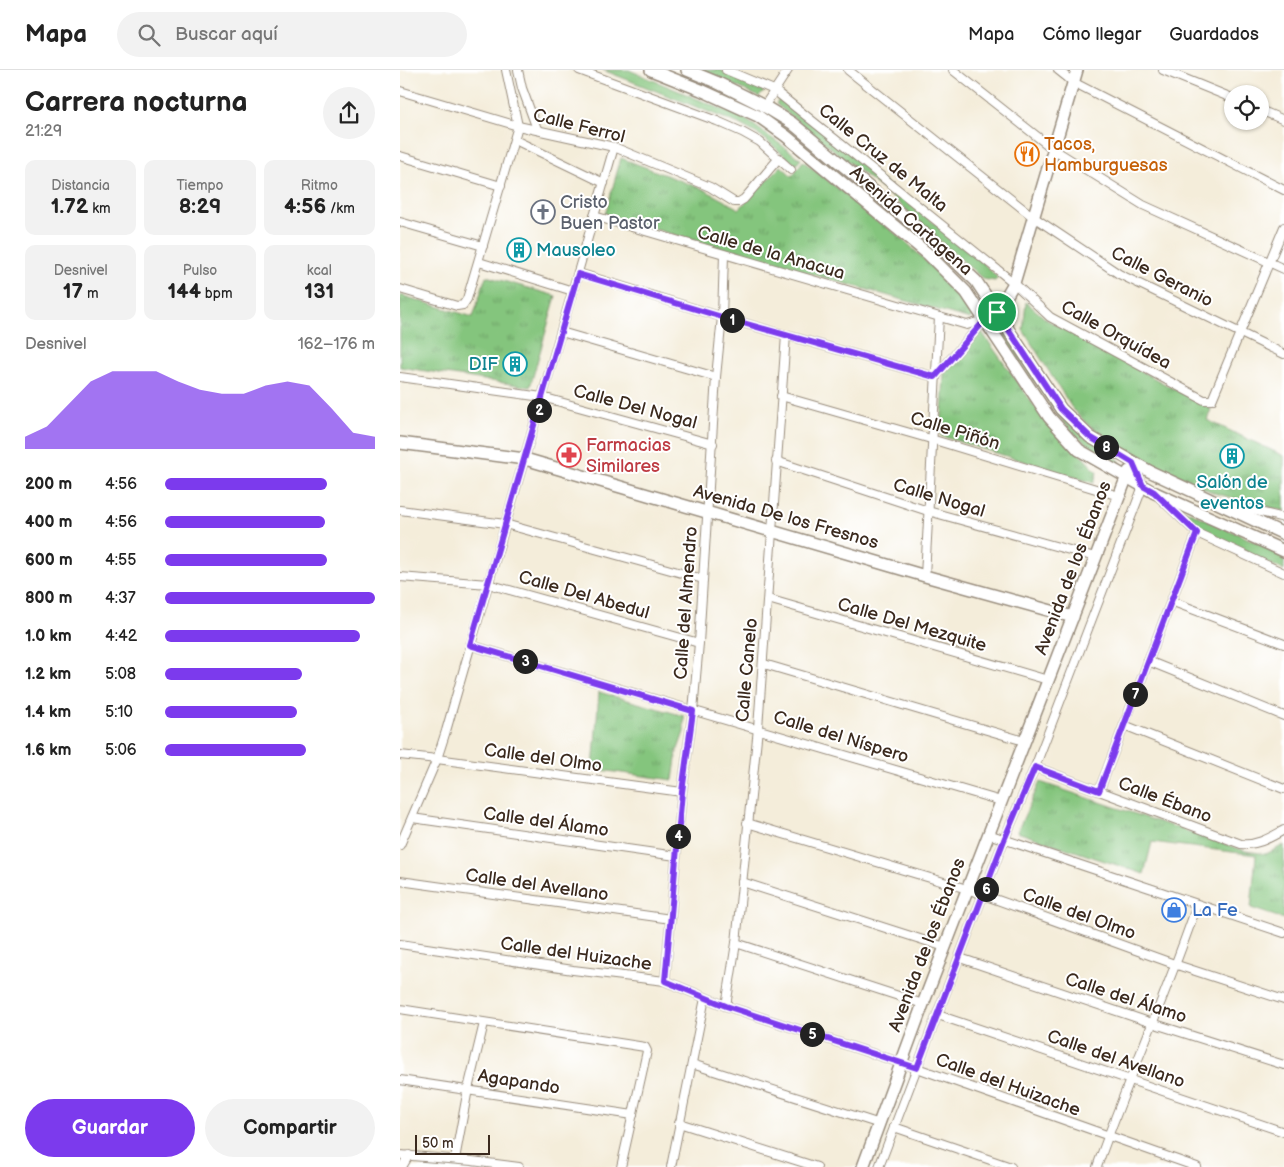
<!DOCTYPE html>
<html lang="es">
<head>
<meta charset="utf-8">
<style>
	:root { --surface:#fff; --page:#f2f2f2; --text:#222; --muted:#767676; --line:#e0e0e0; --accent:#7c3aed }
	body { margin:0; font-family:"Balsamiq Sans",sans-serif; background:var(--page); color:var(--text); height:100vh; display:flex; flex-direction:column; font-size:19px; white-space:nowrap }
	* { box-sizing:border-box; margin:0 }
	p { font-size:16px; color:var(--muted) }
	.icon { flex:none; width:28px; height:28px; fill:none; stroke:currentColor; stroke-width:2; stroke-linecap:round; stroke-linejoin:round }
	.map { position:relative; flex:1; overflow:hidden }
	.sheet { display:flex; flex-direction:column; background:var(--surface); width:400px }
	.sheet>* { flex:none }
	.buttons { position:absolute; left:824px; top:15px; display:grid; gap:10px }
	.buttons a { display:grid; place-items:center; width:45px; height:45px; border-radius:50%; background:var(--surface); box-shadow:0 1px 4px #0004; font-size:25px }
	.scale { position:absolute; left:15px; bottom:12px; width:75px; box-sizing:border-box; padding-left:5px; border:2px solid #3b2a1e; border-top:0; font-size:14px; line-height:18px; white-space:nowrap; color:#3b2a1e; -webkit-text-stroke:4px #fff; paint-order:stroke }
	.pin { position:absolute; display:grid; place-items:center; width:42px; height:42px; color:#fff; margin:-21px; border:2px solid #fff; border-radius:50%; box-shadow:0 1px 5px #0007 }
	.km { position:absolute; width:25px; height:25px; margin:-12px; border-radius:50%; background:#222; color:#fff; font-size:14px; line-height:25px; text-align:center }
	.round { display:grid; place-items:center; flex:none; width:52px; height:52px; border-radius:26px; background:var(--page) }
	.summary { display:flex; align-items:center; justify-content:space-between; height:85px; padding:0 25px }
	h1 { font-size:28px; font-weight:700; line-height:38px }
	.metrics { display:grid; grid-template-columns:repeat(3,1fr); gap:8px; height:85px; padding:5px 25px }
	.metrics div { display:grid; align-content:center; border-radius:10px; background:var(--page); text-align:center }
	.metrics b { font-size:21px; font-weight:700 }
	.metrics small { font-size:14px; font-weight:400 }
	.metrics p { font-size:14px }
	.chart { height:140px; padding:10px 25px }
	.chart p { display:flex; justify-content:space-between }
	.chart svg { width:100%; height:90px; margin-top:5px; fill:var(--accent); opacity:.7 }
	.cta { display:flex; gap:10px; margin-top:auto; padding:10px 25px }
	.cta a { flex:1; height:58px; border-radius:30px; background:var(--accent); color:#fff; font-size:20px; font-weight:700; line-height:58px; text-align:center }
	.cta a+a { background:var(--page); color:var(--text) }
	ul { padding:0 25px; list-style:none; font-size:16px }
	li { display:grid; grid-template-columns:80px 60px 1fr; align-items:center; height:38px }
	li i { height:12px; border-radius:6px; background:var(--accent) }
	header { display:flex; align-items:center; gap:30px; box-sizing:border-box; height:70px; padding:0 25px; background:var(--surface); border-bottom:1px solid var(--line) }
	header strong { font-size:24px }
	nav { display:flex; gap:28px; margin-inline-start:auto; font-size:18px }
	.search { width:350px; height:45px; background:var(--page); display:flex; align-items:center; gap:12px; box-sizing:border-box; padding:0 18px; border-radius:28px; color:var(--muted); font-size:19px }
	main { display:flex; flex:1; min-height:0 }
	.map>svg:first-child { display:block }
	.grass { fill:#84c57d; stroke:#60784e }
	.park { fill:url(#park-tufts); stroke:#60784e }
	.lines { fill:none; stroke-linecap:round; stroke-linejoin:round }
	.street-casing { stroke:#988c7c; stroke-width:10 }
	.secondary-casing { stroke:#988c7c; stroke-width:14 }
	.street { stroke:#fff; stroke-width:8 }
	.secondary { stroke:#fff; stroke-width:11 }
	.route-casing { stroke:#fff; stroke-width:10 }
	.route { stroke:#7c3aed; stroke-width:6 }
	.labels { text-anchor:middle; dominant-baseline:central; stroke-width:4; stroke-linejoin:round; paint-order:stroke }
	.street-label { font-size:18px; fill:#3b2a1e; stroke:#fff }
	.food-label { font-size:18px; fill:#c56008; stroke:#fff; text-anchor:start }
	.worship-label { font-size:18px; fill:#5b616d; stroke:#fff; text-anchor:start }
	.culture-label { font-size:18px; fill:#0d838f; stroke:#fff; text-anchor:start }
	.health-label { font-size:18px; fill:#be3a42; stroke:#fff; text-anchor:start }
	.shop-label { font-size:18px; fill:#366cbe; stroke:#fff; text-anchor:start }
</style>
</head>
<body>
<header>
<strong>Mapa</strong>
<div class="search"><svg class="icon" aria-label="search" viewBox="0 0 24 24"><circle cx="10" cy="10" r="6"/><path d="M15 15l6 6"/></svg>Buscar aquí</div>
<nav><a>Mapa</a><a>Cómo llegar</a><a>Guardados</a></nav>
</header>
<main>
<section class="sheet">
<div class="summary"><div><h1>Carrera nocturna</h1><p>21:29</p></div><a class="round"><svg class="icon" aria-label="share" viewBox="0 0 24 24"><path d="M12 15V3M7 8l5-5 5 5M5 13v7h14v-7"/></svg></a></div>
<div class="metrics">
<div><p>Distancia</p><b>1.72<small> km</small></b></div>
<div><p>Tiempo</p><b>8:29</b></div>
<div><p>Ritmo</p><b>4:56<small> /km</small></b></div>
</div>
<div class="metrics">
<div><p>Desnivel</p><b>17<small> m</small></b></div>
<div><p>Pulso</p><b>144<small> bpm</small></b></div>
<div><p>kcal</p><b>131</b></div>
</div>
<div class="chart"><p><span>Desnivel</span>162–176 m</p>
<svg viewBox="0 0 160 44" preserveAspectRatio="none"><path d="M0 44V38L10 33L20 22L30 11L40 6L50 6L60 6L70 11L80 15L90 17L100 17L110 13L120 11L130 13L140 24L150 36L160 38V44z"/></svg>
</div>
<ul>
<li><b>200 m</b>4:56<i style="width:77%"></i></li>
<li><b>400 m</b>4:56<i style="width:76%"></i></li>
<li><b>600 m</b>4:55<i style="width:77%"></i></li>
<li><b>800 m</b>4:37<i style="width:100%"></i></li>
<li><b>1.0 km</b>4:42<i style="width:93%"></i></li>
<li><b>1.2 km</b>5:08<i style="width:65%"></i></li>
<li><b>1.4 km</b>5:10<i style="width:63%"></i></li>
<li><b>1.6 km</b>5:06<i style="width:67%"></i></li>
</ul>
<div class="cta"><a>Guardar</a><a>Compartir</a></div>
</section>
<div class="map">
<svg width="884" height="1097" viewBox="0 0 884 1097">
	<defs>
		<pattern id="park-tufts" width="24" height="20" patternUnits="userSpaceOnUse" patternTransform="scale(1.25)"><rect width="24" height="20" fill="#84c57d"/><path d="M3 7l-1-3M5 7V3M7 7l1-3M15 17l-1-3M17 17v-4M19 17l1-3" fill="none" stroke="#6da066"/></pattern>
	</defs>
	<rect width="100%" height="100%" fill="#fff"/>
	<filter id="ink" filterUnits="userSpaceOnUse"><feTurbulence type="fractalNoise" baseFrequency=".02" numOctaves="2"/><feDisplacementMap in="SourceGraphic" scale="10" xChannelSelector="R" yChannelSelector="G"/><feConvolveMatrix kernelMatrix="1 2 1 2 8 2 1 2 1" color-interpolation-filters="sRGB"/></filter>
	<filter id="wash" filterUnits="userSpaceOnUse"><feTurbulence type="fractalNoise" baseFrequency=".0096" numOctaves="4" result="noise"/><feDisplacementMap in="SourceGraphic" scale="20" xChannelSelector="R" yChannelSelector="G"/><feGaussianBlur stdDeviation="1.12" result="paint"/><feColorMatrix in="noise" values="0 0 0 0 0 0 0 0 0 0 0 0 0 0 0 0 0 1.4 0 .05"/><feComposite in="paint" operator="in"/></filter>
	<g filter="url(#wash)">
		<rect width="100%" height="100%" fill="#f4edda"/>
		<!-- grass -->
		<g class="grass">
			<path d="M203,0H229L345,49L401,89L396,95L361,66L339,54Z"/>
			<path d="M302,0H319L355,14L364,22L359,27Z"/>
			<path d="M381,27L583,193L598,208L595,211L583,209L487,123L376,34Z"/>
			<path d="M605,261L660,341L720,391L719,396L676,366L659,347L604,268Z"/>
			<path d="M770,433L884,485V500L866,492L799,459Z"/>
		</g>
		<!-- park -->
		<g class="park">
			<path d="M221,88L305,120L339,139L381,96L392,106L403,91L505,171L552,216L573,242L570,249L205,145Z"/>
			<path d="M86,206L156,226L130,317L0,297V225L73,247Z"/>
			<path d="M626,232L647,250L811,339L807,350L884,386V441L814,423L726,381L687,354L672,338L623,260Z"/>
			<path d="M581,261L635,337L697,402L694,413L541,366L544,303Z"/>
			<path d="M199,622L284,646V662L277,682L273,710L193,699Z"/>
			<path d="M640,712L846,781L866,784L884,775V849L851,838L856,785L752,772L744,804L617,762Z"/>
		</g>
	</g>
	<g filter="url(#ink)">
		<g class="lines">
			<!-- street casing -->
			<g class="street-casing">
				<g id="street">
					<path d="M118,0L122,18L137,59"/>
					<path d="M179,0L317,51L342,62L360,72L391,100"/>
					<path d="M326,0L374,20L614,213L650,247L804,330H812L884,157"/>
					<path d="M448,0L632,146L719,204L884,284"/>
					<path d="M553,0L653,79L743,135L884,199"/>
					<path d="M658,0L673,12L884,120"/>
					<path d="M763,0L832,28"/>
					<path d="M0,21L118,56L214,77L310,117L334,132H339L344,129L379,88"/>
					<path d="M363,38L388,0"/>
					<path d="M860,40L884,50"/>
					<path d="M115,70L204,113"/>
					<path d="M0,86L101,116"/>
					<path d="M194,146L567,255L584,250"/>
					<path d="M0,152L83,176"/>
					<path d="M79,192L173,221"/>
					<path d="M178,203L322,247L535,307L585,250"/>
					<path d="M0,219L57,236L63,235L67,229L118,56L106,0"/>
					<path d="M161,262L316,307"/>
					<path d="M0,307L142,327L313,374"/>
					<path d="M381,326L531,369L719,426"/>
					<path d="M376,391L528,441L695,487"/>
					<path d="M760,428L797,463L884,503"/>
					<path d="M828,434L884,448"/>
					<path d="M0,440L105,454L303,509"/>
					<path d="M525,506L539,247"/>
					<path d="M0,507L88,514L299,573"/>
					<path d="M368,529L648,610"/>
					<path d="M771,531L884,574"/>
					<path d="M70,575L601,731"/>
					<path d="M748,591L884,646"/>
					<path d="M364,594L624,671"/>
					<path d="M724,655L884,719"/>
					<path d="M0,685L37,689L282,722"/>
					<path d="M635,697L841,774C857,776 871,767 884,760"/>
					<path d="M699,721L797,463"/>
					<path d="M12,748L276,786"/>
					<path d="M347,753L567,819L777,895L884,930"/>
					<path d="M588,764L884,863"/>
					<path d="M0,775L37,689L46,661L214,77"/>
					<path d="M0,811L271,849"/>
					<path d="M342,812L545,877"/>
					<path d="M336,873L523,934"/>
					<path d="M0,874L173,900L265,911L326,936L517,998L797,1097"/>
					<path d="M560,888L752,953L884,995"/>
					<path d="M265,911L282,722L293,641L299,573L316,307L322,247L324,185"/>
					<path d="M326,936L336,873L358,658L386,265"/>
					<path d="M0,939L245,977L247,981L221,1097"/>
					<path d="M538,945L884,1062"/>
					<path d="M292,994L480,1054"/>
					<path d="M0,1010L233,1045"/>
					<path d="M279,1053L417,1097"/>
					<path d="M494,1057L611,1097"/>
					<path d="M0,1085L72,1091L119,1097"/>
					<path d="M55,1089L68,1019L84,953"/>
					<path d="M2,1097L9,1085"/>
					<path d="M271,1097L305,928"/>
					<path d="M479,1097L604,770L635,697L743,416L733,393"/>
					<path d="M697,1097C728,1009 767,923 797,835"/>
				</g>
			</g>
			<!-- secondary casing -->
			<g class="secondary-casing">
				<g id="secondary">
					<path d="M251,0L301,20L358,46L386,66L528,184L566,222L649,347L679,380L753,422L884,481"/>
					<path d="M287,0L316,12L364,36L392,53L537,174L576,211L661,339L690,367L749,401L884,464"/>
					<path d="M593,245L597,242L614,213L677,0"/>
					<path d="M0,373L125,389L525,506L673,547"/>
					<path d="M463,1097L523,934L729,401"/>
				</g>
			</g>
			<!-- street -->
			<use href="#street" class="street"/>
			<!-- secondary -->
			<use href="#secondary" class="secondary"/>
		</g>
	</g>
	<g class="lines" filter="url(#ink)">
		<!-- route casing -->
		<g class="route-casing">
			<path id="route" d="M178,204L322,247L535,307L585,250L597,242L661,339L690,367L733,393L743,416L754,422L797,463L699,721L635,697L604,770L517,998L326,936L265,911L282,722L293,641L70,575Z"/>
		</g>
		<!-- route -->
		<use href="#route" class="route"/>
	</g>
	<!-- icons -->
	<defs>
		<g id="restaurant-ring" transform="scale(1.25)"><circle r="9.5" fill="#fff" stroke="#e8710a" stroke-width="1.5"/><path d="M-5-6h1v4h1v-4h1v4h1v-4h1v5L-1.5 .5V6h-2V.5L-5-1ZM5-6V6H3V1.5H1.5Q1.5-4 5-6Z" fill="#e8710a"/></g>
		<g id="church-ring" transform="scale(1.25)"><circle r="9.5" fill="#fff" stroke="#6b7280" stroke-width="1.5"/><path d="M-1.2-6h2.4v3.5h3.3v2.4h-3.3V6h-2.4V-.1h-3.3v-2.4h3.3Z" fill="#6b7280"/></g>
		<g id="building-ring" transform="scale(1.25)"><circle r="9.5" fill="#fff" stroke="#0f9aa8" stroke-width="1.5"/><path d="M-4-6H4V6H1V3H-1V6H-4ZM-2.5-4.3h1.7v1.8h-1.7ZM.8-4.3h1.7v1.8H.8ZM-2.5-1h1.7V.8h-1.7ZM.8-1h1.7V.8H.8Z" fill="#0f9aa8"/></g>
		<g id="pharmacy-ring" transform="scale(1.25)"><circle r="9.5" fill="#fff" stroke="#e0444e" stroke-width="1.5"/><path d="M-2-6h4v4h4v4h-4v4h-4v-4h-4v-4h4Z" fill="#e0444e"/></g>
		<g id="shop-ring" transform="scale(1.25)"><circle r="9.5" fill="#fff" stroke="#3f7fe0" stroke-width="1.5"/><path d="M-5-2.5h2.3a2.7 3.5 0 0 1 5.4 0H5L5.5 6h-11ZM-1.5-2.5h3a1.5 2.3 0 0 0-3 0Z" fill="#3f7fe0"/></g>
	</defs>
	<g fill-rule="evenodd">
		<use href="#restaurant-ring" x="627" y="84"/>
		<use href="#church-ring" x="143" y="142"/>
		<use href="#building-ring" x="119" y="180"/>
		<use href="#building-ring" x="115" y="294"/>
		<use href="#pharmacy-ring" x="169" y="385"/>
		<use href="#building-ring" x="832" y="386"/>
		<use href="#shop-ring" x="774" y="840"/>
	</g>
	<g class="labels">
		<!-- street labels -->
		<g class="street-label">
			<text transform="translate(179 56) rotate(14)">Calle Ferrol</text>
			<text transform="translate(483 88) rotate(39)">Calle Cruz de Malta</text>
			<text transform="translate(511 151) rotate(41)">Avenida Cartagena</text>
			<text transform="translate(371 183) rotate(16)">Calle de la Anacua</text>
			<text transform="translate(762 207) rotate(27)">Calle Geranio</text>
			<text transform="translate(716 265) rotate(29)">Calle Orquídea</text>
			<text transform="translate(235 337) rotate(15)">Calle Del Nogal</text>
			<text transform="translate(555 361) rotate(17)">Calle Piñón</text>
			<text transform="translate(539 428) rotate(17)">Calle Nogal</text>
			<text transform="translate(386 447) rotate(16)">Avenida De los Fresnos</text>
			<text transform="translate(673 498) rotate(-69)">Avenida de los Ébanos</text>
			<text transform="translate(184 525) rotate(16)">Calle Del Abedul</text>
			<text transform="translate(286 533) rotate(-86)">Calle del Almendro</text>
			<text transform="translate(512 555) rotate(16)">Calle Del Mezquite</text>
			<text transform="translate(347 600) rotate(-85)">Calle Canelo</text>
			<text transform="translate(441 667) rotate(17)">Calle del Níspero</text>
			<text transform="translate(143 688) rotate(8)">Calle del Olmo</text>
			<text transform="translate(765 730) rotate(21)">Calle Ébano</text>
			<text transform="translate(146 752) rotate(8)">Calle del Álamo</text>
			<text transform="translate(137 815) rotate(8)">Calle del Avellano</text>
			<text transform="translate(679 844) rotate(20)">Calle del Olmo</text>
			<text transform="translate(527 875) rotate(-69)">Avenida de los Ébanos</text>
			<text transform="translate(176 884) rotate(8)">Calle del Huizache</text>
			<text transform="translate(726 928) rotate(18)">Calle del Álamo</text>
			<text transform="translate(716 989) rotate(19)">Calle del Avellano</text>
			<text transform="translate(119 1012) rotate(9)">Agapando</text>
			<text transform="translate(608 1015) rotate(20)">Calle del Huizache</text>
		</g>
		<!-- food labels -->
		<g class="food-label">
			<text x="644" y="74">Tacos,<tspan x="644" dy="21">Hamburguesas</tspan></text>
		</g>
		<!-- worship labels -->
		<g class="worship-label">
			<text x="160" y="132">Cristo<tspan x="160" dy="21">Buen Pastor</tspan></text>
		</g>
		<!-- culture labels -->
		<g class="culture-label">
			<text x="136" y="180">Mausoleo</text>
			<text x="98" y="294" text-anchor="end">DIF</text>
			<text x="832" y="412" text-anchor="middle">Salón de<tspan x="832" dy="21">eventos</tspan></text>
		</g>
		<!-- health labels -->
		<g class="health-label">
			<text x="186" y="375">Farmacias<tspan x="186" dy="21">Similares</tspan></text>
		</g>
		<!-- shop labels -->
		<g class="shop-label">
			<text x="792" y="840">La Fe</text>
		</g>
	</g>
</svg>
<div class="buttons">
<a><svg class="icon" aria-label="locate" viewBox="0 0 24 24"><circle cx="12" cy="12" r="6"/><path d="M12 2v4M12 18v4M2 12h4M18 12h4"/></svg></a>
</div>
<div class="scale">50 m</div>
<div class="pin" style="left:597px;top:242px;background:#1e9e55"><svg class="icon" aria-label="arrive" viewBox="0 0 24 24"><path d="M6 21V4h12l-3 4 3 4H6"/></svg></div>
<b class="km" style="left:332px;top:250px">1</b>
<b class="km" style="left:139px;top:340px">2</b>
<b class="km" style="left:125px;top:591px">3</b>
<b class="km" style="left:278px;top:766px">4</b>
<b class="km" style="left:412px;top:964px">5</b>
<b class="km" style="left:586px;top:819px">6</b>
<b class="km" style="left:735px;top:624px">7</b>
<b class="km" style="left:706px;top:377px">8</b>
</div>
</main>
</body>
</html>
